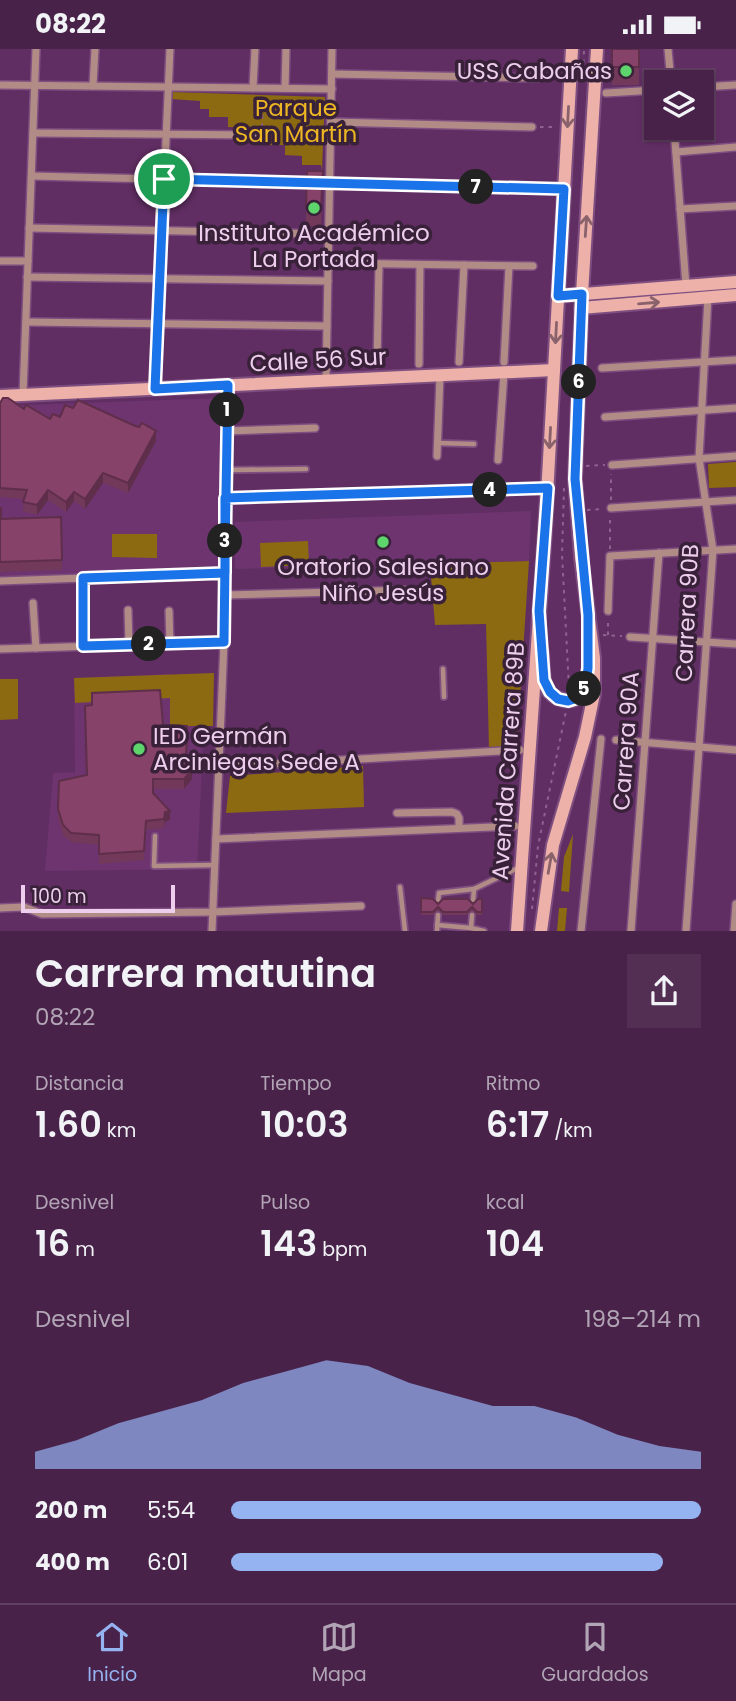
<!DOCTYPE html>
<html lang="es">
<head>
<meta charset="utf-8">
<style>
	:root { --surface:#49224a; --page:#532f54; --text:#f1f3f6; --muted:#b1a4b5; --line:#613f62; --accent:#95b2f1 }
	body { margin:0; font-family:Poppins,sans-serif; background:var(--page); color:var(--text); height:100vh; display:flex; flex-direction:column; font-size:26px; white-space:nowrap }
	* { box-sizing:border-box; margin:0 }
	p { font-size:23px; color:var(--muted) }
	.icon { flex:none; width:38px; height:38px; fill:none; stroke:currentColor; stroke-width:2; stroke-linecap:round; stroke-linejoin:round }
	.map { position:relative; height:882px; overflow:hidden }
	.panel { display:flex; flex-direction:column; background:var(--surface); flex:1 }
	.panel>* { flex:none }
	.buttons { position:absolute; left:644px; top:21px; display:grid; gap:14px }
	.buttons a { display:grid; place-items:center; width:70px; height:70px; border-radius:0px; background:var(--surface); box-shadow:0 2px 5px #0004,0 0 0 2px var(--line); font-size:35px }
	.scale { position:absolute; left:21px; bottom:18px; width:154px; box-sizing:border-box; padding-left:7px; border:4px solid #edceed; border-top:0; font-size:19px; line-height:24px; white-space:nowrap; color:#edceed; -webkit-text-stroke:5px #392239; paint-order:stroke }
	.pin { position:absolute; display:grid; place-items:center; width:60px; height:60px; color:#fff; margin:-30px; border:4px solid #fff; border-radius:50%; box-shadow:0 2px 7px #0007 }
	.km { position:absolute; width:35px; height:35px; margin:-18px; border-radius:50%; background:#222; color:#fff; font-size:19px; line-height:35px; text-align:center }
	.round { display:grid; place-items:center; flex:none; width:74px; height:74px; border-radius:0px; background:var(--page) }
	.summary { display:flex; align-items:center; justify-content:space-between; height:119px; padding:0 35px }
	h1 { font-size:38px; font-weight:600; line-height:52px }
	.stats { display:grid; grid-template-columns:repeat(3,1fr); gap:10px; height:119px; padding:7px 35px }
	.stats div { display:grid; align-content:center }
	.stats b { font-size:35px; font-weight:600 }
	.stats small { font-size:19px; font-weight:400 }
	.stats p { font-size:19px }
	.chart { height:196px; padding:14px 35px }
	.chart p { display:flex; justify-content:space-between }
	.chart svg { width:100%; height:126px; margin-top:7px; fill:var(--accent); opacity:.7 }
	ul { padding:0 35px; list-style:none; font-size:23px }
	li { display:grid; grid-template-columns:112px 84px 1fr; align-items:center; height:52px }
	li i { height:18px; border-radius:9px; background:var(--accent) }
	.status { display:flex; justify-content:space-between; align-items:center; height:49px; padding:0 35px; background:var(--surface); direction:ltr }
	.status svg { height:19px; fill:currentColor }
	.dock { display:flex; justify-content:space-around; align-items:center; height:98px; border-top:2px solid var(--line); background:var(--surface); font-size:19px; color:var(--muted) }
	.dock a { display:grid; justify-items:center; gap:4px }
	.dock .current { color:var(--accent) }
	.map>svg:first-child { display:block }
	.built { fill:#6d3470 }
	.green { fill:#8b6a11 }
	.lines { fill:none; stroke-linecap:round; stroke-linejoin:round }
	.lane-casing { stroke:#7d4e7f; stroke-width:8 }
	.street-casing { stroke:#7d4e7f; stroke-width:10 }
	.secondary-casing { stroke:#7d4e7f; stroke-width:16 }
	.path { stroke:#8e628f; stroke-width:2; stroke-dasharray:3.5 5; stroke-linecap:butt }
	.lane { stroke:#b18b86; stroke-width:4.5 }
	.street { stroke:#b18b86; stroke-width:7 }
	.secondary { stroke:#edb1aa; stroke-width:12 }
	.wall { fill:#73395a }
	.shaded-wall { fill:#5e2e4a }
	.building { fill:#864269; stroke:#5e2e4a; stroke-width:2 }
	.oneway { stroke:#8a626c }
	.route-casing { stroke:#fff; stroke-width:14 }
	.route { stroke:#1a73e8; stroke-width:9 }
	.poi-dot { fill:#5ed56c; stroke:#392239; stroke-width:2.5 }
	.labels { text-anchor:middle; dominant-baseline:central; stroke-width:7; stroke-linejoin:round; paint-order:stroke }
	.poi-label { font-size:23px; fill:#edceed; stroke:#392239 }
	.park-label { font-size:23px; fill:#edb723; stroke:#392239 }
	.street-label { font-size:23px; fill:#edceed; stroke:#392239 }
</style>
</head>
<body>
<div class="status"><b>08:22</b><svg viewBox="0 0 49 12"><path d="M0 12V9h3v3zM5 12V6h3v6zM10 12V3h3v9zM15 12V0h3v12zM26 1h20v11H26zM47 4h2v5h-2z"/></svg></div>
<div class="map">
<svg width="736" height="882" viewBox="0 0 736 882">
	<rect width="100%" height="100%" fill="#612e63"/>
	<!-- built -->
	<g class="built">
		<path d="M221,349L220,520L0,528V357Z"/>
		<path d="M531,462L529,512L235,520V473Z"/>
		<path d="M170,625V677H204L197,820L45,822L53,724L75,723L74,629Z"/>
	</g>
	<!-- green -->
	<g class="green">
		<path d="M172,43L325,48L322,121L321,116H302V107L285,106V96H265V80L228,78V68H209V60H200V52L171,50Z"/>
		<path d="M736,413V438L709,439L708,415Z"/>
		<path d="M112,485H157V509L112,508Z"/>
		<path d="M308,492L309,516L261,518L260,494Z"/>
		<path d="M529,512L517,695L489,700L486,575L435,576L430,515Z"/>
		<path d="M214,624L213,677H170V649L75,654L74,629Z"/>
		<path d="M0,630H18V670L0,671Z"/>
		<path d="M363,717L364,758L226,764L230,727Z"/>
		<path d="M573,785L569,843L561,842L564,808Z"/>
		<path d="M559,859H567L565,882H557Z"/>
	</g>
	<g class="lines">
		<!-- lane casing -->
		<g class="lane-casing">
			<g id="lane">
				<path d="M437,394L474,395"/>
				<path d="M226,421L306,420"/>
				<path d="M443,620L444,648"/>
				<path d="M155,787L154,817L214,816"/>
				<path d="M400,838L405,882"/>
				<path d="M438,853L439,844L474,840"/>
				<path d="M473,853L474,840L518,819"/>
				<path d="M472,866L471,879L484,882"/>
				<path d="M437,876L471,879"/>
				<path d="M437,882L438,866"/>
			</g>
		</g>
		<!-- street casing -->
		<g class="street-casing">
			<g id="street">
				<path d="M668,0L671,33"/>
				<path d="M332,25L538,29"/>
				<path d="M0,36L332,40"/>
				<path d="M93,37L95,0"/>
				<path d="M702,38L736,36"/>
				<path d="M253,39L255,0"/>
				<path d="M285,39L286,0"/>
				<path d="M606,44L656,41"/>
				<path d="M332,73L532,78"/>
				<path d="M674,79L686,237"/>
				<path d="M33,84L261,86"/>
				<path d="M676,103L736,98"/>
				<path d="M32,127L564,140"/>
				<path d="M680,160L736,157"/>
				<path d="M29,179L330,185"/>
				<path d="M0,212H28"/>
				<path d="M329,214L533,217"/>
				<path d="M27,228L328,232"/>
				<path d="M26,273L327,277"/>
				<path d="M459,313L464,216"/>
				<path d="M504,313L509,217"/>
				<path d="M377,315L379,215"/>
				<path d="M419,315L420,216"/>
				<path d="M602,319L736,311"/>
				<path d="M326,332L332,0"/>
				<path d="M155,340L170,0"/>
				<path d="M23,346L36,0"/>
				<path d="M605,368L736,359"/>
				<path d="M227,382L315,379"/>
				<path d="M437,407L440,327"/>
				<path d="M498,411L504,324"/>
				<path d="M612,416L736,407"/>
				<path d="M225,449L548,439"/>
				<path d="M611,459L736,451"/>
				<path d="M83,529V597"/>
				<path d="M0,532L225,524"/>
				<path d="M224,546L410,541"/>
				<path d="M33,554L36,599"/>
				<path d="M128,561L129,596"/>
				<path d="M169,562L170,595"/>
				<path d="M608,562L610,507L736,500"/>
				<path d="M630,588L736,595"/>
				<path d="M0,600L224,593"/>
				<path d="M616,691L736,701"/>
				<path d="M219,718L520,701"/>
				<path d="M397,764L452,763L457,765L459,769V779"/>
				<path d="M216,790L515,777"/>
				<path d="M0,859L24,858L42,865L213,863L361,857"/>
				<path d="M212,882L224,593L228,336"/>
				<path d="M581,882L601,690"/>
				<path d="M631,882L659,504"/>
				<path d="M686,882L713,501L699,409L708,249"/>
				<path d="M734,882L736,855"/>
			</g>
		</g>
		<!-- secondary casing -->
		<g class="secondary-casing">
			<g id="secondary">
				<path d="M558,247L736,233"/>
				<path d="M581,259L736,246"/>
				<path d="M0,347L554,321"/>
				<path d="M542,604C543,615 542,628 546,638C553,651 573,658 582,644C586,638 587,630 588,622"/>
				<path d="M517,882L545,482L572,0"/>
				<path d="M541,882L553,796L585,688L594,645V609L581,508L575,430L582,245L597,0"/>
			</g>
		</g>
		<!-- path -->
		<g class="path">
			<path d="M547,29H559"/>
			<path d="M583,31L584,0"/>
			<path d="M262,78L263,49"/>
			<path d="M540,78H556"/>
			<path d="M586,417L605,416"/>
			<path d="M564,439L562,505L569,639"/>
			<path d="M611,451V425"/>
			<path d="M587,461L603,460"/>
			<path d="M610,500V467"/>
			<path d="M603,586L622,587"/>
			<path d="M608,586V570"/>
			<path d="M532,860L538,797L566,662"/>
		</g>
		<!-- lane -->
		<use href="#lane" class="lane"/>
		<!-- street -->
		<use href="#street" class="street"/>
		<!-- secondary -->
		<use href="#secondary" class="secondary"/>
	</g>
	<!-- wall -->
	<g class="wall">
		<rect x="612" y="0" width="27" height="36"/>
		<path d="M323,122L321,177H306V159Z"/>
		<path d="M0,354L24,360L50,370L60,368L156,392L128,444L103,434L85,460L74,452L66,463L48,451L37,466L23,462L24,450L0,448Z"/>
		<path d="M0,459L1,470L61,468L62,521L0,523Z"/>
		<path d="M163,676L186,713L192,730L184,740H153V744L170,771L165,773L164,779L146,781L144,811L99,815V796L71,793L63,786L58,769L59,732L87,726Z"/>
		<path d="M421,849L438,855H473L482,850V866H477L472,861L467,866H443L438,861L433,866H421Z"/>
	</g>
	<!-- shaded-wall -->
	<g class="shaded-wall">
		<path d="M156,382V392L128,444V434Z"/>
		<path d="M103,424V434L85,460V450Z"/>
		<path d="M48,441V451L37,466V456Z"/>
		<path d="M74,443V452L66,463V453Z"/>
		<path d="M192,721V730L184,740V730Z"/>
		<path d="M170,762V771L165,773L164,779L165,763Z"/>
	</g>
	<!-- building -->
	<g class="building">
		<rect x="612" y="0" width="27" height="18"/>
		<path d="M307,122H323L321,159H306Z"/>
		<path d="M3,349H8L24,360L26,356L50,370L53,365L60,368L65,356L73,359L78,351L133,376L139,378L142,374L156,382L128,434L103,424L85,450L74,443L66,453L48,441L37,456L23,453L27,441L0,439V354Z"/>
		<path d="M0,459H1V470L61,468L62,511L0,513Z"/>
		<path d="M160,641L163,676L187,677L186,713L192,721L184,730H153V744L170,762L165,763L164,770L146,772L144,802L99,805V786L71,784L63,776L58,760L59,732L87,726L85,657L92,656V644Z"/>
		<path d="M421,849L433,850L438,855L443,850H468L473,855L478,850H482V863H477L472,858L467,863H443L438,858L433,863H421Z"/>
	</g>
	<!-- one-way arrows -->
	<defs><path id="oneway-shaft" d="M-6 0H5M1.5-3L5.5 0L1.5 3" fill="none" stroke-width="1.6" stroke-linecap="round" stroke-linejoin="round" transform="scale(1.75)"/></defs>
	<g class="oneway">
		<use href="#oneway-shaft" transform="translate(568 68) rotate(93)"/>
		<use href="#oneway-shaft" transform="translate(586 177) rotate(-86)"/>
		<use href="#oneway-shaft" transform="translate(649 254) rotate(-5)"/>
		<use href="#oneway-shaft" transform="translate(556 284) rotate(93)"/>
		<use href="#oneway-shaft" transform="translate(550 389) rotate(93)"/>
		<use href="#oneway-shaft" transform="translate(550 814) rotate(-80)"/>
	</g>
	<g class="lines">
		<!-- route casing -->
		<g class="route-casing">
			<path id="route" d="M164,130L155,340L228,336C226,422 225,507 224,593L83,597V529L225,524V449L548,439L539,562L544,631L550,643L558,650L568,652L577,649L586,636L588,619V566L575,430L582,245L558,247L564,140L164,130"/>
		</g>
		<!-- route -->
		<use href="#route" class="route"/>
	</g>
	<!-- markers -->
	<g class="poi-dot">
		<circle cx="626" cy="22" r="7"/>
		<circle cx="314" cy="159" r="7"/>
		<circle cx="383" cy="493" r="7"/>
		<circle cx="139" cy="700" r="7"/>
	</g>
	<g class="labels">
		<!-- poi labels -->
		<g class="poi-label">
			<text x="612" y="22" text-anchor="end">USS Cabañas</text>
			<text x="314" y="184">Instituto Académico<tspan x="314" dy="26">La Portada</tspan></text>
			<text x="383" y="518">Oratorio Salesiano<tspan x="383" dy="26">Niño Jesús</tspan></text>
			<text x="153" y="687" text-anchor="start">IED Germán<tspan x="153" dy="26">Arciniegas Sede A</tspan></text>
		</g>
		<!-- park labels -->
		<g class="park-label">
			<text x="296" y="59">Parque<tspan x="296" dy="26">San Martín</tspan></text>
		</g>
		<!-- street labels -->
		<g class="street-label">
			<text transform="translate(318 311) rotate(-3)">Calle 56 Sur</text>
			<text transform="translate(687 564) rotate(-87)">Carrera 90B</text>
			<text transform="translate(626 692) rotate(-86)">Carrera 90A</text>
			<text transform="translate(508 712) rotate(-86)">Avenida Carrera 89B</text>
		</g>
	</g>
</svg>
<div class="buttons">
<a><svg class="icon" aria-label="layers" viewBox="0 0 24 24"><path d="M12 4l9 5-9 5-9-5zM3 14l9 5 9-5"/></svg></a>
</div>
<div class="scale">100 m</div>
<div class="pin" style="left:164px;top:130px;background:#1e9e55"><svg class="icon" aria-label="arrive" viewBox="0 0 24 24"><path d="M6 21V4h12l-3 4 3 4H6"/></svg></div>
<b class="km" style="left:227px;top:361px">1</b>
<b class="km" style="left:149px;top:595px">2</b>
<b class="km" style="left:225px;top:492px">3</b>
<b class="km" style="left:490px;top:441px">4</b>
<b class="km" style="left:584px;top:640px">5</b>
<b class="km" style="left:579px;top:333px">6</b>
<b class="km" style="left:476px;top:138px">7</b>
</div>
<section class="panel">
<div class="summary"><div><h1>Carrera matutina</h1><p>08:22</p></div><a class="round"><svg class="icon" aria-label="share" viewBox="0 0 24 24"><path d="M12 15V3M7 8l5-5 5 5M5 13v7h14v-7"/></svg></a></div>
<div class="stats">
<div><p>Distancia</p><b>1.60<small> km</small></b></div>
<div><p>Tiempo</p><b>10:03</b></div>
<div><p>Ritmo</p><b>6:17<small> /km</small></b></div>
</div>
<div class="stats">
<div><p>Desnivel</p><b>16<small> m</small></b></div>
<div><p>Pulso</p><b>143<small> bpm</small></b></div>
<div><p>kcal</p><b>104</b></div>
</div>
<div class="chart"><p><span>Desnivel</span>198–214 m</p>
<svg viewBox="0 0 160 44" preserveAspectRatio="none"><path d="M0 44V38L10 34L20 28L30 24L40 20L50 14L60 10L70 6L80 8L90 14L100 18L110 22L120 22L130 26L140 32L150 36L160 38V44z"/></svg>
</div>
<ul>
<li><b>200 m</b>5:54<i style="width:100%"></i></li>
<li><b>400 m</b>6:01<i style="width:92%"></i></li>
</ul>
</section>
<nav class="dock">
<a class="current"><svg class="icon" aria-label="home" viewBox="0 0 24 24"><path d="M3 11l9-7 9 7M6 9v11h12V9"/></svg>Inicio</a>
<a><svg class="icon" aria-label="map" viewBox="0 0 24 24"><path d="M3 6l6-2 6 2 6-2v14l-6 2-6-2-6 2zM9 4v14M15 6v14"/></svg>Mapa</a>
<a><svg class="icon" aria-label="saved" viewBox="0 0 24 24"><path d="M7 4h10v16l-5-4-5 4z"/></svg>Guardados</a>
</nav>
</body>
</html>
